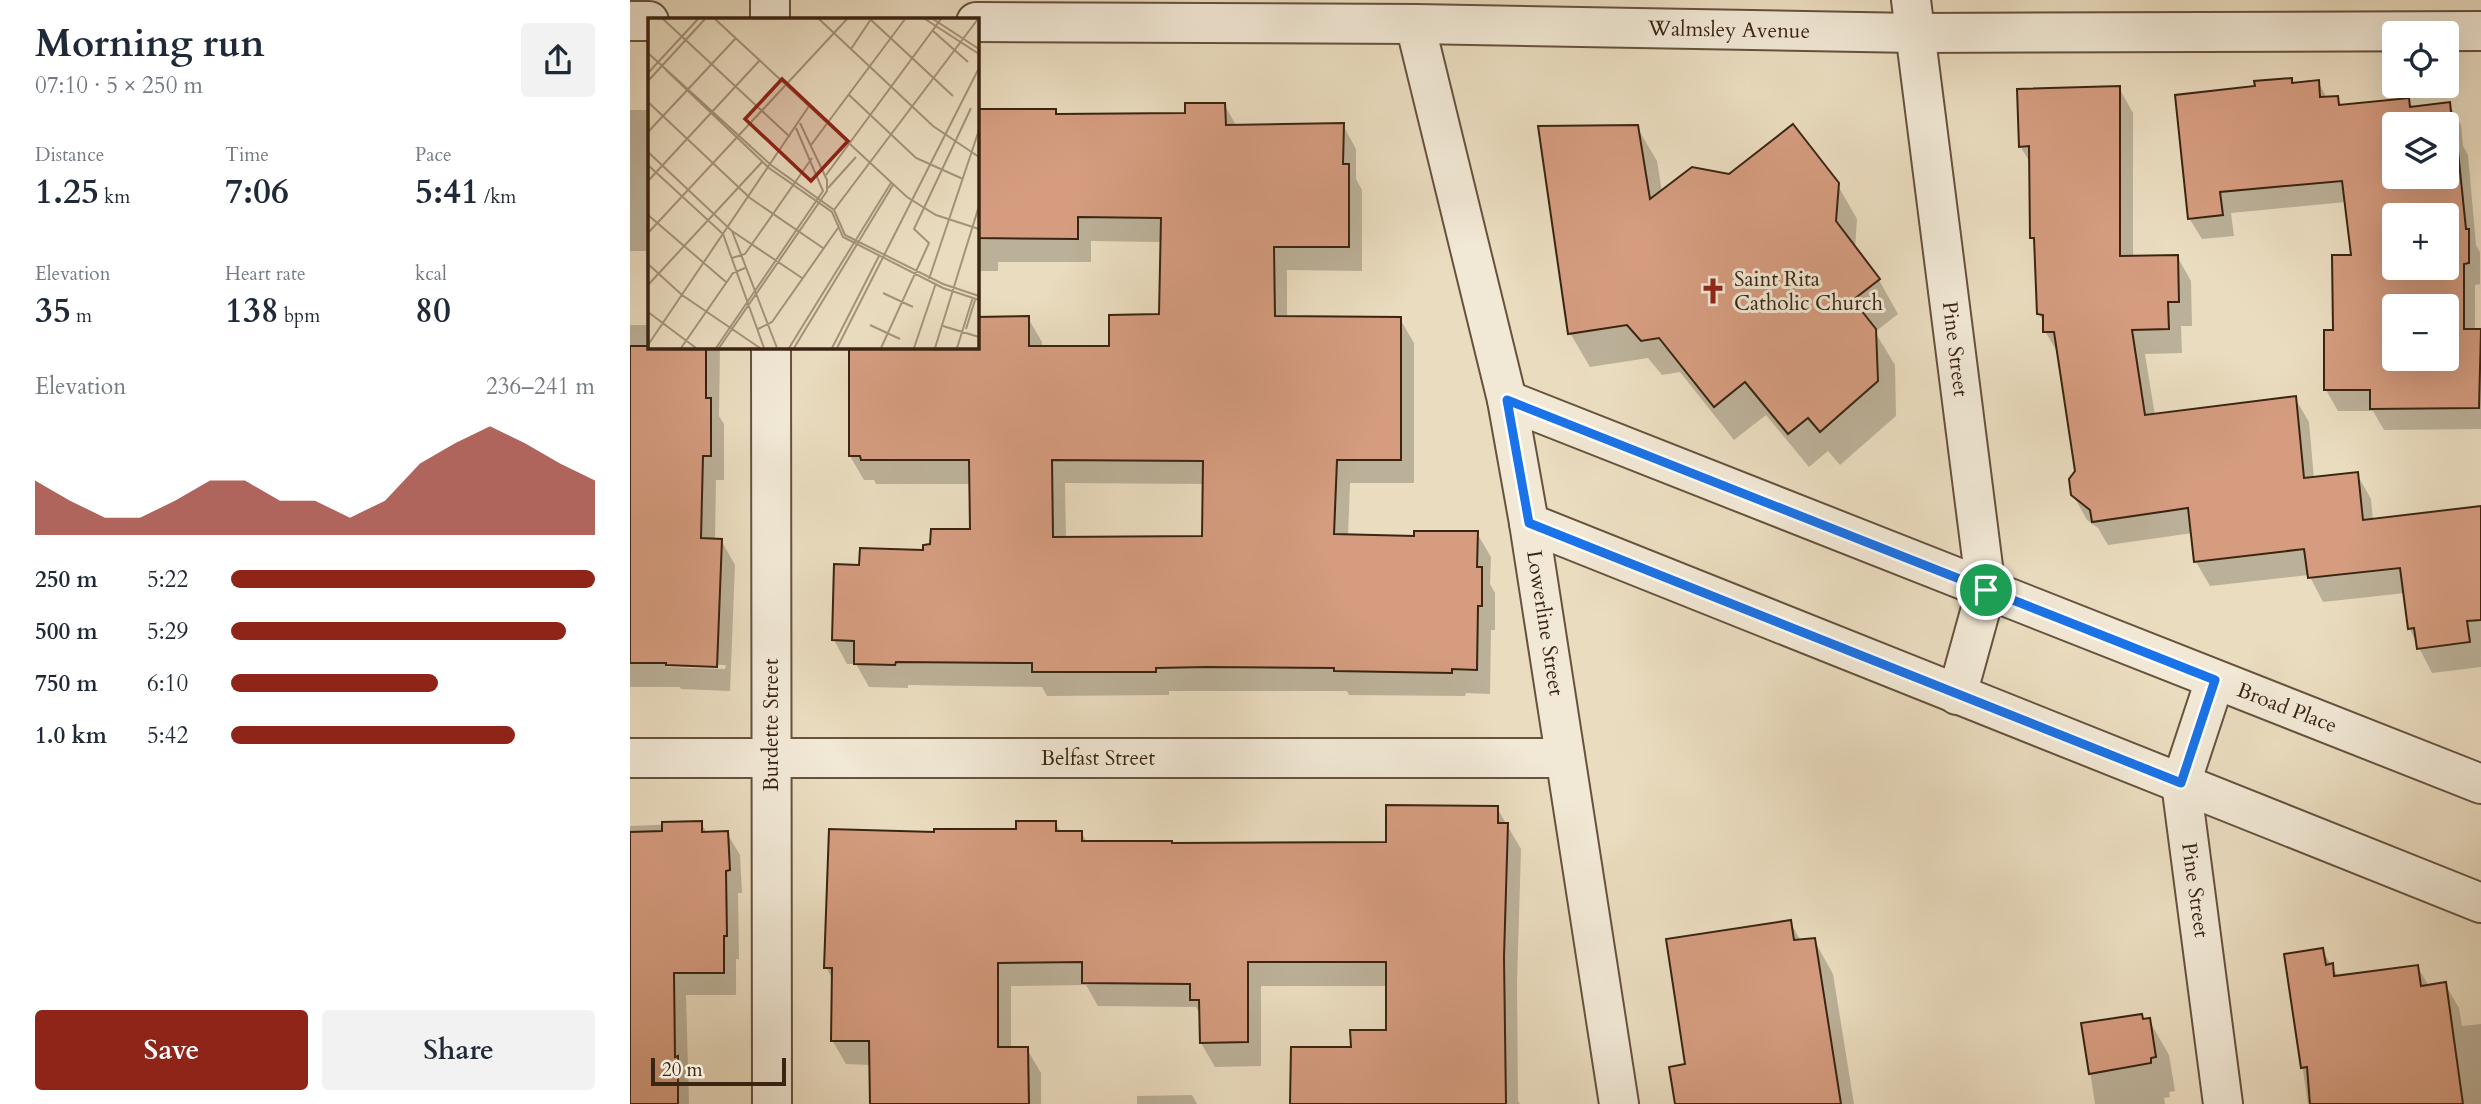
<!DOCTYPE html>
<html lang="en">
<head>
<meta charset="utf-8">
<style>
	:root { --surface:#fff; --page:#f2f2f3; --text:#1f2937; --muted:#747a83; --accent:#8f2418 }
	body { margin:0; font-family:Cardo,serif; background:var(--page); color:var(--text); height:100vh; display:flex; flex-direction:column; font-size:26px; white-space:nowrap }
	* { box-sizing:border-box; margin:0 }
	p { font-size:23px; color:var(--muted) }
	.icon { flex:none; width:38px; height:38px; fill:none; stroke:currentColor; stroke-width:2; stroke-linecap:round; stroke-linejoin:round }
	.map { position:relative; flex:1; overflow:hidden }
	.sheet { display:flex; flex-direction:column; background:var(--surface); width:630px }
	.sheet>* { flex:none }
	.fabs { position:absolute; left:1752px; top:21px; display:grid; gap:14px }
	.fabs a { display:grid; place-items:center; width:77px; height:77px; border-radius:7px; background:var(--surface); box-shadow:0 7px 28px #0002; font-size:35px }
	.scale { position:absolute; left:21px; bottom:18px; width:135px; box-sizing:border-box; padding-left:7px; border:4px solid #3a2412; border-top:0; font-size:19px; line-height:24px; white-space:nowrap; color:#3a2412; -webkit-text-stroke:5px #f1e8d5; paint-order:stroke }
	.pin { position:absolute; display:grid; place-items:center; width:60px; height:60px; color:#fff; margin:-30px; border:4px solid #fff; border-radius:50%; box-shadow:0 2px 7px #0007 }
	.round { display:grid; place-items:center; flex:none; width:74px; height:74px; border-radius:7px; background:var(--page) }
	.head { display:flex; align-items:center; justify-content:space-between; height:119px; padding:0 35px }
	h1 { font-size:38px; font-weight:800; line-height:52px }
	.metrics { display:grid; grid-template-columns:repeat(3,1fr); gap:10px; height:119px; padding:7px 35px }
	.metrics div { display:grid; align-content:center }
	.metrics b { font-size:35px; font-weight:800 }
	.metrics small { font-size:19px; font-weight:400 }
	.metrics p { font-size:19px }
	.chart { height:196px; padding:14px 35px }
	.chart p { display:flex; justify-content:space-between }
	.chart svg { width:100%; height:126px; margin-top:7px; fill:var(--accent); opacity:.7 }
	.cta { display:flex; gap:14px; margin-top:auto; padding:14px 35px }
	.cta a { flex:1; height:80px; border-radius:7px; background:var(--accent); color:#fff; font-size:28px; font-weight:800; line-height:80px; text-align:center }
	.cta a+a { background:var(--page); color:var(--text) }
	ul { padding:0 35px; list-style:none; font-size:23px }
	li { display:grid; grid-template-columns:112px 84px 1fr; align-items:center; height:52px }
	li i { height:18px; border-radius:9px; background:var(--accent) }
	main { display:flex; flex:1; min-height:0 }
	.map>svg:first-child { display:block }
	.shadow { fill:#0003; fill-rule:evenodd }
	.building { fill:#d59c7f; stroke:#3a2412; stroke-width:2; fill-rule:evenodd }
	.lines { fill:none; stroke-linecap:round; stroke-linejoin:round }
	.minor-casing { stroke:#66523d; stroke-width:42 }
	.tertiary-casing { stroke:#66523d; stroke-width:42 }
	.minor { stroke:#f1e8d5; stroke-width:38 }
	.tertiary { stroke:#f1e8d5; stroke-width:38 }
	.route-casing { stroke:#fff; stroke-width:14 }
	.route { stroke:#1a73e8; stroke-width:9 }
	.labels { text-anchor:middle; dominant-baseline:central; stroke-width:6; stroke-linejoin:round; paint-order:stroke }
	.street-label { font-size:21px; fill:#3a2412; stroke:#f1e8d5 }
	.poi-label { font-size:21px; fill:#3a2412; stroke:#f1e8d5; text-anchor:start }
	.inset-road { fill:none; stroke:#a4927a; stroke-width:2 }
	.view { fill:#8f2418; fill-opacity:0.15; stroke:#8f2418; stroke-width:3.5 }
	.inset-edge { fill:none; stroke:#3a2412; stroke-width:3.5 }
</style>
</head>
<body>
<main>
<section class="sheet">
<div class="head"><div><h1>Morning run</h1><p>07:10 · 5 × 250 m</p></div><a class="round"><svg class="icon" aria-label="share" viewBox="0 0 24 24"><path d="M12 15V3M7 8l5-5 5 5M5 13v7h14v-7"/></svg></a></div>
<div class="metrics">
<div><p>Distance</p><b>1.25<small> km</small></b></div>
<div><p>Time</p><b>7:06</b></div>
<div><p>Pace</p><b>5:41<small> /km</small></b></div>
</div>
<div class="metrics">
<div><p>Elevation</p><b>35<small> m</small></b></div>
<div><p>Heart rate</p><b>138<small> bpm</small></b></div>
<div><p>kcal</p><b>80</b></div>
</div>
<div class="chart"><p><span>Elevation</span>236–241 m</p>
<svg viewBox="0 0 160 44" preserveAspectRatio="none"><path d="M0 44V25L10 32L20 38L30 38L40 32L50 25L60 25L70 32L80 32L90 38L100 32L110 19L120 12L130 6L140 12L150 19L160 25V44z"/></svg>
</div>
<ul>
<li><b>250 m</b>5:22<i style="width:100%"></i></li>
<li><b>500 m</b>5:29<i style="width:92%"></i></li>
<li><b>750 m</b>6:10<i style="width:57%"></i></li>
<li><b>1.0 km</b>5:42<i style="width:78%"></i></li>
</ul>
<div class="cta"><a>Save</a><a>Share</a></div>
</section>
<div class="map">
<svg width="1851" height="1104" viewBox="0 0 1851 1104">
	<rect width="100%" height="100%" fill="#eadcbf"/>
	<filter id="stains"><feTurbulence type="fractalNoise" baseFrequency=".00286" numOctaves="4"/><feColorMatrix values="0 0 0 0 .2 0 0 0 0 .09 0 0 0 0 .02 0 0 0 .5 -.17"/></filter>
	<radialGradient id="worn" r=".72"><stop offset=".6" stop-color="#630" stop-opacity="0"/><stop offset="1" stop-color="#630" stop-opacity=".3"/></radialGradient>
	<!-- shadow -->
	<g class="shadow">
		<path d="M1661,79L1664,84L1688,82L1697,98H1707L1713,107L1778,100L1783,108L1819,104L1831,125L1833,146L1838,155L1846,245L1850,252V284L1845,285V331H1851V429L1754,430L1743,411H1708L1696,390L1704,331L1723,257L1716,202L1601,213L1604,236L1572,239L1559,218L1627,88ZM1764,124H1816V177H1764ZM1764,215H1816V268H1764ZM1764,306H1816V359H1764Z"/>
		<path d="M1489,88L1503,113V257L1547,256L1561,281L1562,326H1551L1552,353L1515,354L1525,416L1665,398L1679,422L1684,479L1727,474L1741,499L1743,521L1851,507V667L1802,673L1779,628L1775,593L1693,602L1679,575L1580,586L1566,562L1563,533L1478,545L1468,528L1457,520L1443,495L1447,471L1430,357L1415,331V325L1409,314L1406,246L1402,238L1401,164L1390,146Z"/>
		<path d="M594,104L607,127L713,125L726,149V179L732,190V271L657,270V318L770,319L784,343V483H720L718,536L786,538L847,533L861,557L860,584L865,593V630H861L860,694L836,693L835,696L719,695L717,691H539V695L417,696L412,687L278,685V688L239,687L226,664H217L204,640L231,566L295,551L342,531L341,484H246L244,480H234L220,456L346,346L398,318L412,342V347H481L530,316L532,242L461,241V262H368V271H346V110L425,111L428,115L557,114ZM435,483L575,484L574,538H436Z"/>
		<path d="M0,110H19V346H90L89,416L94,424V480H86L85,540H91L105,565L100,691L51,689L50,687H0V325H17L16,251H0ZM36,664L96,665L95,669L36,667Z"/>
		<path d="M1007,127L1027,161L1032,192L1100,176L1207,184L1227,219L1225,249L1249,280L1268,314L1245,332L1265,365L1266,416L1210,465L1198,451L1179,467L1136,415L1104,440L1050,372L1032,375L1018,358L960,367L940,333Z"/>
		<path d="M867,808L891,849L887,983L888,1101L890,1104H662L722,1049L758,1031V986H631V1066L585,1067L571,1043V1015L566,1007L468,1006L456,985L381,986V1049H397L411,1073V1104H242L241,1065L216,1064L202,1040L203,980L196,967L306,834L387,830L425,822L431,833L451,832L457,842L543,845L758,844Z"/>
		<path d="M71,823L77,833H97L110,855L112,893H108L109,959H106V995H56L59,1104H0V826Z"/>
		<path d="M1160,922L1171,941L1184,940L1203,974L1224,1104H1048L1057,1066Z"/>
		<path d="M1692,950L1709,978L1787,966L1799,986L1815,984L1829,1008L1832,1026L1851,1024V1104H1678L1656,955Z"/>
		<path d="M1519,1020L1539,1055L1545,1091L1539,1092L1540,1097L1534,1098L1535,1104H1465L1453,1025Z"/>
		<path d="M562,1095L567,1104H507V1096Z"/>
	</g>
	<!-- building -->
	<g class="building">
		<path d="M1662,78V83L1689,80L1690,97L1708,96L1709,105L1779,98L1780,107L1820,102L1823,132H1826L1836,229H1839V263L1834,264V329H1851L1849,408L1740,409V390H1694V330H1703L1702,255H1721L1712,181L1590,192L1593,215L1558,219L1545,95L1625,86L1624,81ZM1764,124H1816V177H1764ZM1764,215H1816V268H1764ZM1764,306H1816V359H1764Z"/>
		<path d="M1490,86V256L1548,255L1549,302H1538L1539,329L1502,330L1515,415L1666,396L1674,478L1728,472L1733,520L1851,506V620L1837,621L1840,642L1787,649L1784,628L1778,629L1770,568L1678,578L1674,549L1564,562L1558,508L1462,522L1460,510L1441,495L1439,479L1445,471L1424,332H1413V315L1407,314L1404,238H1400L1399,146L1389,147L1387,89Z"/>
		<path d="M555,103H595L596,125L714,123L713,164H719V247H644L645,316L771,317V460H707L704,534L784,536V531H848L847,567H852V606H848L847,670L822,669V673L704,671V668L576,667L526,668V672H402V663L266,662L265,665L224,664V641L202,640L204,564L229,565L230,548L293,550V545L300,544L301,529H340L339,460H231L230,456H219V346H346V317L399,316V346H479V315L529,314L531,218L448,217V239L346,238V109H426V114L555,113ZM422,460L573,461L572,536L423,537Z"/>
		<path d="M1163,124L1209,183L1206,221L1250,279L1223,300L1246,329L1248,381L1190,432L1178,418L1158,434L1115,382L1084,407L1029,338L1011,341L997,325L938,334L908,126L1008,125L1020,199L1062,167L1099,174Z"/>
		<path d="M0,346H76V398H81V456H73L71,538L92,539L87,667L36,665V663H0Z"/>
		<path d="M756,805L868,806V823H878L874,957L876,1104H660L661,1047H721L720,1030H756V962H618V1042L570,1043L569,1000H560V984L452,983V962L368,963V1047H398L399,1104H240L239,1041H201L202,968H194L199,829L304,832V829H386V821H426V831H452V841H542V843L756,842Z"/>
		<path d="M72,821V832L98,831L100,870L96,871L97,936H94V973H44L45,1057L48,1056V1104H0V832L32,831V822Z"/>
		<path d="M1161,920L1164,940L1185,938L1211,1104H1045L1039,1067L1055,1064L1036,939Z"/>
		<path d="M1693,948L1696,965L1703,963L1704,976L1788,965L1791,986L1816,982L1833,1104H1680L1677,1067L1671,1068L1654,954Z"/>
		<path d="M1512,1014L1513,1019L1520,1018L1526,1057L1521,1058V1063L1459,1074L1451,1023Z"/>
	</g>
	<g class="lines">
		<!-- minor casing -->
		<g class="minor-casing">
			<g id="minor">
				<path d="M140,0V19"/>
				<path d="M1281,0L1356,590L1327,695"/>
				<path d="M785,24L1284,33L1851,31"/>
				<path d="M141,346L142,1104"/>
				<path d="M899,523L989,1104"/>
				<path d="M1585,680L1551,783L1593,1104"/>
				<path d="M0,758H935"/>
			</g>
		</g>
		<!-- tertiary casing -->
		<g class="tertiary-casing">
			<g id="tertiary">
				<path d="M0,21H19"/>
				<path d="M346,22L785,24L877,400L899,523L1851,903"/>
				<path d="M877,400L1851,784"/>
			</g>
		</g>
		<!-- minor -->
		<use href="#minor" class="minor"/>
		<!-- tertiary -->
		<use href="#tertiary" class="tertiary"/>
	</g>
	<g class="lines">
		<!-- route casing -->
		<g class="route-casing">
			<path id="route" d="M877,400L1585,680L1551,783L899,523Z"/>
		</g>
		<!-- route -->
		<use href="#route" class="route"/>
	</g>
	<!-- icons -->
	<defs>
		<g id="church-bare" transform="scale(2.1)"><path d="M-1.2-6h2.4v3.5h3.3v2.4h-3.3V6h-2.4V-.1h-3.3v-2.4h3.3Z" fill="#8f2418" stroke="#f1e8d5" stroke-width="2.5" paint-order="stroke"/></g>
	</defs>
	<g fill-rule="evenodd">
		<use href="#church-bare" x="1083" y="291"/>
	</g>
	<g class="labels">
		<!-- street labels -->
		<g class="street-label">
			<text transform="translate(1099 30) rotate(1)">Walmsley Avenue</text>
			<text transform="translate(1325 349) rotate(83)">Pine Street</text>
			<text transform="translate(915 623) rotate(81)">Lowerline Street</text>
			<text transform="translate(1657 708) rotate(21)">Broad Place</text>
			<text transform="translate(141 725) rotate(-90)">Burdette Street</text>
			<text x="468" y="758">Belfast Street</text>
			<text transform="translate(1565 890) rotate(82)">Pine Street</text>
		</g>
		<!-- poi labels -->
		<g class="poi-label">
			<text x="1104" y="279">Saint Rita<tspan x="1104" dy="24">Catholic Church</tspan></text>
		</g>
	</g>
	<!-- overview -->
	<g transform="translate(18 18)">
		<rect width="331" height="331" fill="#eadcbf"/>
		<path class="inset-road" d="M15,1L142,119M67,1L259,179L288,197L331,211M171,1L285,108L331,139M222,1L305,78M277,1L331,36M285,1L331,31M285,13L320,44M203,31L223,1M0,35L123,147L186,192L197,217L295,266L331,278M18,52L121,150L184,194L195,219L295,270L331,282M0,55L50,1M0,63L57,1M200,76L268,140L315,161M0,84L102,180L175,230M0,114L88,20M163,127L257,1M0,134L84,213L129,330M0,147L75,216L116,330M178,157L293,1M0,163L112,42M180,170L208,139M186,192L330,1M0,197L78,264M84,213L154,260M0,215L199,1M84,240L97,236L164,140M0,246L34,277L112,330M281,261L331,112M0,267L114,144M235,275L265,289M0,294L48,330M222,307L252,321M295,308L331,319M110,311L124,304L190,210M318,311L327,282M0,327L161,88M33,330L85,255L97,250M68,330L175,173L148,110M71,330L179,173V162L152,105M141,330L243,165M146,330L245,167M184,330L231,238M189,330L331,50M233,330L281,225L266,211L323,90M266,330L288,265M287,330L331,188M309,330L325,279"/>
		<path class="view" d="M134,61L200,123L163,163L97,101Z"/>
		<rect width="331" height="331" class="inset-edge"/>
	</g>
	<rect width="100%" height="100%" filter="url(#stains)"/>
	<rect width="100%" height="100%" fill="url(#worn)"/>
</svg>
<div class="fabs">
<a><svg class="icon" aria-label="locate" viewBox="0 0 24 24"><circle cx="12" cy="12" r="6"/><path d="M12 2v4M12 18v4M2 12h4M18 12h4"/></svg></a>
<a><svg class="icon" aria-label="layers" viewBox="0 0 24 24"><path d="M12 4l9 5-9 5-9-5zM3 14l9 5 9-5"/></svg></a>
<a>+</a>
<a>−</a>
</div>
<div class="scale">20 m</div>
<div class="pin" style="left:1356px;top:590px;background:#1e9e55"><svg class="icon" aria-label="arrive" viewBox="0 0 24 24"><path d="M6 21V4h12l-3 4 3 4H6"/></svg></div>
</div>
</main>
</body>
</html>
